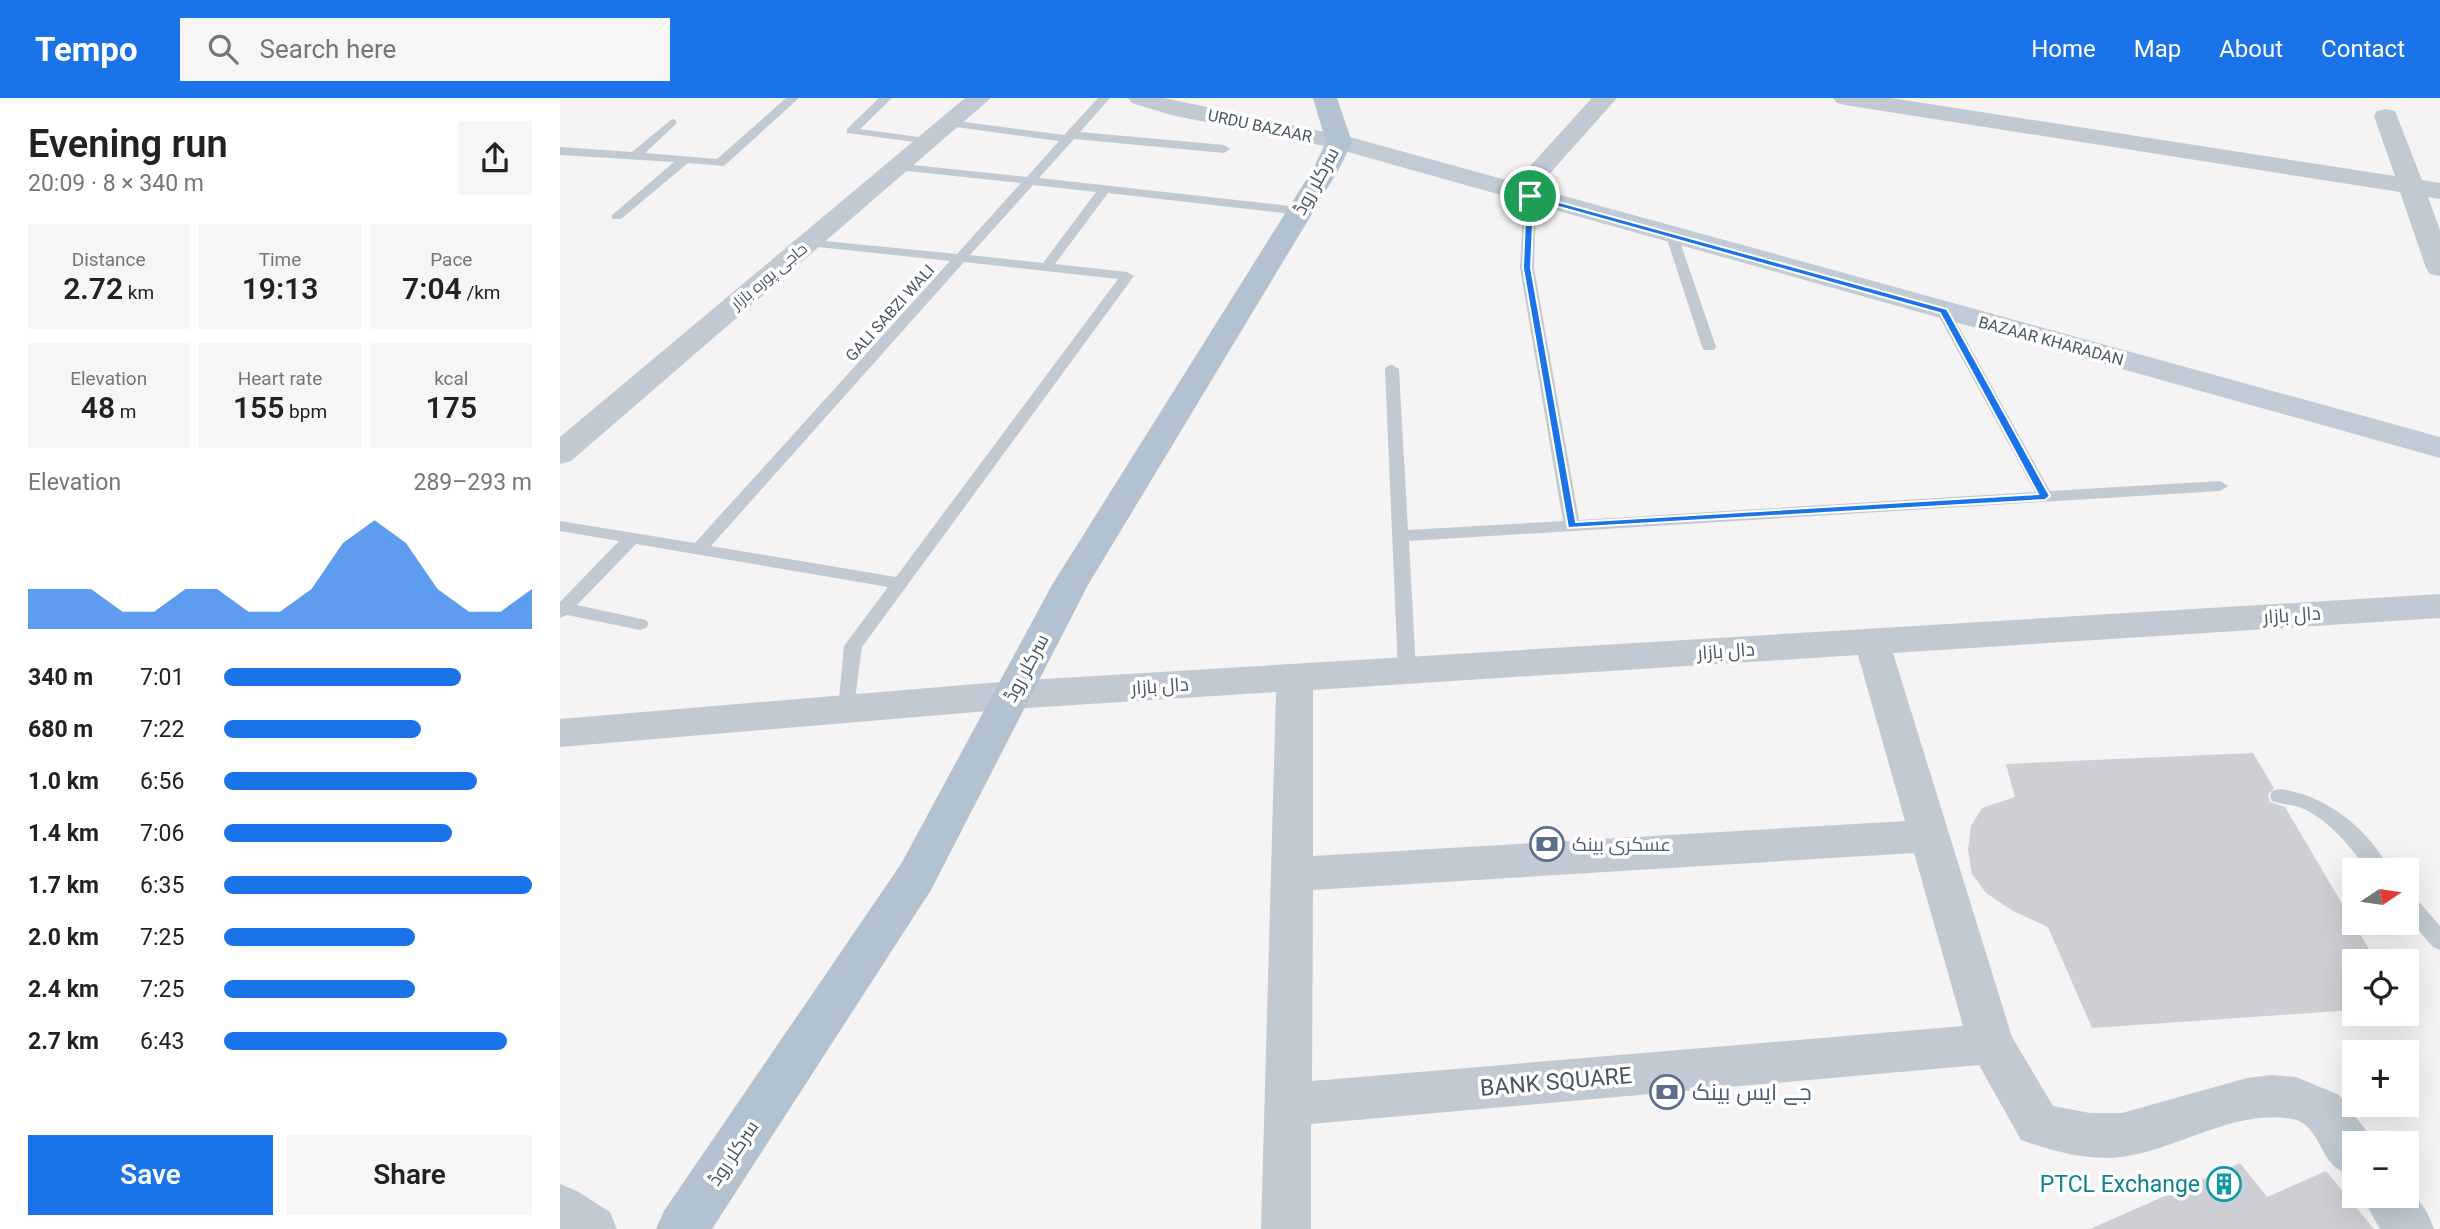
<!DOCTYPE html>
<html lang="en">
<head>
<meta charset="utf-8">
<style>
	:root { --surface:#fff; --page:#f6f6f6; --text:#222; --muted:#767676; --accent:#1a73e8 }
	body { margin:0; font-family:Roboto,Cairo,sans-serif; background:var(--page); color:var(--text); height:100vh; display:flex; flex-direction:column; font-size:26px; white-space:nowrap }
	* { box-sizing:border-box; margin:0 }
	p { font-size:23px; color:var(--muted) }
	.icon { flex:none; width:38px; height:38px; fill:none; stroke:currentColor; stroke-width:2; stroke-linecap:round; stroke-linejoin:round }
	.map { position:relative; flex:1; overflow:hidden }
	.panel { display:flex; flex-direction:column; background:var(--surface); width:560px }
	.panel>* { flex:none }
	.needle { width:46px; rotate:77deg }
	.tools { position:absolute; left:1782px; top:760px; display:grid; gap:14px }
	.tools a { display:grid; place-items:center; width:77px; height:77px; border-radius:0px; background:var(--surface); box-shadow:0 7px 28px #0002; font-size:35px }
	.pin { position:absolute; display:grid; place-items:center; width:60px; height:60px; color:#fff; margin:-30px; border:4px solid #fff; border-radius:50%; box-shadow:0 2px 7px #0007 }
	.round { display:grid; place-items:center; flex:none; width:74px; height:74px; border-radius:0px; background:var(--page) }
	.headline { display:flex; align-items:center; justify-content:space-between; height:119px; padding:0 28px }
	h1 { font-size:38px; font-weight:600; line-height:52px }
	.figures { display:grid; grid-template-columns:repeat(3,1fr); gap:10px; height:119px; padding:7px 28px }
	.figures div { display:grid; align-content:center; border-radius:0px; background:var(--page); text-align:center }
	.figures b { font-size:30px; font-weight:600 }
	.figures small { font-size:19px; font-weight:400 }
	.figures p { font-size:19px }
	.chart { height:196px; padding:14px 28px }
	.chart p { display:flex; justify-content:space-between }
	.chart svg { width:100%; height:126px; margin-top:7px; fill:var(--accent); opacity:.7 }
	.action { display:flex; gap:14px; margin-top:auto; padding:14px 28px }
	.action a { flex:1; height:80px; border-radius:0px; background:var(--accent); color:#fff; font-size:28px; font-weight:600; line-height:80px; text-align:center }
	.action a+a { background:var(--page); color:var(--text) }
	ul { padding:0 28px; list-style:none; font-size:23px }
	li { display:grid; grid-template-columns:112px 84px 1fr; align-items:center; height:52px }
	li i { height:18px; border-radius:9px; background:var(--accent) }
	header { display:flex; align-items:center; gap:42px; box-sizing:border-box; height:98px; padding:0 35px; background:var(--accent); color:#fff }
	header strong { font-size:33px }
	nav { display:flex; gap:38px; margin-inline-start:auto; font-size:24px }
	.search { width:490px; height:63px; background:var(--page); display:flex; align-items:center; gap:18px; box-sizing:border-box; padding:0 24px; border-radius:0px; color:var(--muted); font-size:26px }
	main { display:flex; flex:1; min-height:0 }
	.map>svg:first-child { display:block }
	.building { fill:#cdcfd5 }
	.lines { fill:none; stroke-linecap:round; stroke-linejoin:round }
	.lane { fill:#c1cad2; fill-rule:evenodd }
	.street { fill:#c1cad2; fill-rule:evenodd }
	.secondary { fill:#c1cbd6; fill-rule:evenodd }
	.primary { fill:#b3c2d1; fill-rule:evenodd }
	.route { fill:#1a73e8; stroke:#fff; stroke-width:2; fill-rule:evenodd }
	.labels { text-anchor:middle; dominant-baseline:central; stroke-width:7; stroke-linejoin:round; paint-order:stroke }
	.far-street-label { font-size:16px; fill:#4a5661; stroke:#fff }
	.street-label { font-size:19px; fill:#4a5661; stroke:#fff }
	.service-label { font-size:19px; fill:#4e5e75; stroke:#fff; text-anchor:start }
	.near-street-label { font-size:23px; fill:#4a5661; stroke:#fff }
	.near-service-label { font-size:23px; fill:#4e5e75; stroke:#fff; text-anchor:start }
	.near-culture-label { font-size:23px; fill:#0d838f; stroke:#fff; text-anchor:end }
</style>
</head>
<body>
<header>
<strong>Tempo</strong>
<div class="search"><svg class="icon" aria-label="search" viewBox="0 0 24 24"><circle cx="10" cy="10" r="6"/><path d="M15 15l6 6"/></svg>Search here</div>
<nav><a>Home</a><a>Map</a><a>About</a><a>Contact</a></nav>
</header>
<main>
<section class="panel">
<div class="headline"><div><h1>Evening run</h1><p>20:09 · 8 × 340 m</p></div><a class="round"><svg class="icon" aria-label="share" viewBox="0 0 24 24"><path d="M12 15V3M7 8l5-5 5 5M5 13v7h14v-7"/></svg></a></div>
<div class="figures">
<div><p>Distance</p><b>2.72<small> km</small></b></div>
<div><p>Time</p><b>19:13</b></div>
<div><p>Pace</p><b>7:04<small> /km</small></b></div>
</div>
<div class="figures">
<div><p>Elevation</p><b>48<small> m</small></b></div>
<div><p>Heart rate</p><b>155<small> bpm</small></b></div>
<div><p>kcal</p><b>175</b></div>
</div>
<div class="chart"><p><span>Elevation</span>289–293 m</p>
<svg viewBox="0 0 160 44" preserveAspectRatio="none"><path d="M0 44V30L10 30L20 30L30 38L40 38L50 30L60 30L70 38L80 38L90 30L100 14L110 6L120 14L130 30L140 38L150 38L160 30V44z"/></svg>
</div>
<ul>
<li><b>340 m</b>7:01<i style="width:77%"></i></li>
<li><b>680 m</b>7:22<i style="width:64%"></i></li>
<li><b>1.0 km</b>6:56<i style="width:82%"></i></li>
<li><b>1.4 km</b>7:06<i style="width:74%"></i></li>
<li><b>1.7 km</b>6:35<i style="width:100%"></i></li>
<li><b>2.0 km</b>7:25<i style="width:62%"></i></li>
<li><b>2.4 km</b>7:25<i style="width:62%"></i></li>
<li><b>2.7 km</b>6:43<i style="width:92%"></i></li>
</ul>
<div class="action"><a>Save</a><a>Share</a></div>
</section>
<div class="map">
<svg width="1880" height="1131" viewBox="0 0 1880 1131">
	<rect width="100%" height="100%" fill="#f5f3f3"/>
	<!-- building -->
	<g class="building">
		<path d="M1693,655L1714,690L1708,697L1710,704L1725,709L1816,863H1794V912L1532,930L1488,829L1453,813L1426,795L1412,776L1408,751L1411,728L1422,710L1455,699L1446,666Z"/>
		<path d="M1680,1065L1707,1099L1766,1073L1814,1131H1530Z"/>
	</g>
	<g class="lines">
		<!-- lane -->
		<g class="lane">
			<path d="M226,0H239L164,68L128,65L61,121H53L51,118L114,64L0,57V49L72,54L112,21L116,22V26L85,55L157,61Z"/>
			<path d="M319,0H332L300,31L366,40L372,44L370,46L287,35V31Z"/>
			<path d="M538,0H550L520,34L664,47L670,51L664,55L514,41L479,80L740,109L746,113L740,117L548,95L495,166L567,174L574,178L302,549L293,616H281L278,611L284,548L328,489L76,446L17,507L86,522L89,526L86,530L80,532L7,517L0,520V504L59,443L0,433V423L135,445L390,163L249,148L244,147V141L397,156L461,85L338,72L332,68L334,65L467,79L499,43L389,28L383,25L389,22L504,37ZM473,87L536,94L483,165L410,157ZM404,164L558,181L336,479L151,448Z"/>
			<path d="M970,94L976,98L974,170L1019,422L1475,394L1376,213L1383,209L1390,213L1490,393L1660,383L1668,388L1660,393L849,443L856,573L853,577H841L838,573L825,271L827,268L832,267L839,271L848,432L1003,423L960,170L964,98Z"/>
			<path d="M1112,134L1118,138L1156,249L1154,252H1144L1142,249L1106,138Z"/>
			<path d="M1719,691C1765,696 1809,731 1830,772H1808C1790,749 1771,724 1744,711C1734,706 1723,707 1712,703L1710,698L1712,693Z"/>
			<path d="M1846,795L1853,797L1880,828V852L1873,849L1846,818Z"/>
		</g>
		<!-- street -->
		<g class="street">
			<path d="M405,0H431L11,363L0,366V339Z"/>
			<path d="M568,0H604L779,37L788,39L791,44L788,49L779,51L611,17L572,5Z"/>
			<path d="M1032,0H1057L968,100L959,103L950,100L946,95L950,90Z"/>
			<path d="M1273,0H1331L1835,78L1814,18L1817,13L1826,11L1835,13L1862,82L1880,85V101L1868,99L1880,132V178L1870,176L1866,170L1840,94L1285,7L1277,5Z"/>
			<path d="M1880,496V520L1333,555L1452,939L1493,1008L1530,1015H1562L1687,980L1712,977L1736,979L1779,997L1811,1039L1814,1045H1794V1077C1789,1076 1783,1074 1779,1072C1760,1060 1758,1026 1733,1021C1674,1010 1618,1052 1561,1059C1527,1063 1492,1053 1461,1042L1419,967L751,1026V1131H701L716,594L452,611L0,649V621L452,583ZM1298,557L1345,723L753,758V592ZM1354,755L1403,928L752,983L753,792Z"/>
			<path d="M0,1086L17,1093L50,1114L57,1131H0Z"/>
			<path d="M1846,1086L1867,1114L1874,1131H1820L1801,1097H1846Z"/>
		</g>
		<!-- secondary -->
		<path class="secondary" d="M779,36L1880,339V360L770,49L766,44L770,39Z"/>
		<!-- primary -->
		<path class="primary" d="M753,0H777L792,44L779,71L528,487L371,792L152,1131H96L104,1113L341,766L492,487L753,71L766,44Z"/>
	</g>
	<!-- route -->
	<path class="route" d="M970,96L1387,211L1490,398L1485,402L1008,430L963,170L966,98ZM974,102L1380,215L1478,396L1016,424L971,170Z"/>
	<!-- icons -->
	<defs>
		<g id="bank-ring" transform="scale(1.75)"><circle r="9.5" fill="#fff" stroke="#5c6f8a" stroke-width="1.5"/><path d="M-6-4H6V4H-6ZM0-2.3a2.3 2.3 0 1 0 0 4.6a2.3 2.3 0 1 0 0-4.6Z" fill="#5c6f8a"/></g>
		<g id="building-ring" transform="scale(1.75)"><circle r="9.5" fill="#fff" stroke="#0f9aa8" stroke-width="1.5"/><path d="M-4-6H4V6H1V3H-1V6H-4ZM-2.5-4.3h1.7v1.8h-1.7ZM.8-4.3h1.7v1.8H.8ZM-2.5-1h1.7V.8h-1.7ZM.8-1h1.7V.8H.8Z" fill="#0f9aa8"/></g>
	</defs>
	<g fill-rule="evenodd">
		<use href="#bank-ring" x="987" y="746"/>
		<use href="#bank-ring" x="1107" y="994"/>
		<use href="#building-ring" x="1664" y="1086"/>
	</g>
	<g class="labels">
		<!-- far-street labels -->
		<g class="far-street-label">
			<text transform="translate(700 28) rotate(12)">URDU BAZAAR</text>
			<text transform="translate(209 178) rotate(-40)">حاجی پورہ بازار</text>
			<text transform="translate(330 215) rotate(-48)">GALI SABZI WALI</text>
			<text transform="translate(1491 243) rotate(15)">BAZAAR KHARADAN</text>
		</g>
		<!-- street labels -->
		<g class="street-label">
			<text transform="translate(756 83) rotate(-61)">سرکلر روڈ</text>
			<text transform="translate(1732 517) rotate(-4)">دال بازار</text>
			<text transform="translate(1166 553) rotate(-4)">دال بازار</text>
			<text transform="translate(466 570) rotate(-62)">سرکلر روڈ</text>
			<text transform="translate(600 588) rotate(-4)">دال بازار</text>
			<text transform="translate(173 1055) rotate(-56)">سرکلر روڈ</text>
		</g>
		<!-- service labels -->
		<g class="service-label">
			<text x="1012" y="746">عسکری بینک</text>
		</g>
		<!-- near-street labels -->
		<g class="near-street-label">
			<text transform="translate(996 984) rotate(-5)">BANK SQUARE</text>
		</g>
		<!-- near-service labels -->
		<g class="near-service-label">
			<text x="1132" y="994">جے ایس بینک</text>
		</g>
		<!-- near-culture labels -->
		<g class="near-culture-label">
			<text x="1640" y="1086">PTCL Exchange</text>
		</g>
	</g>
</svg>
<div class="tools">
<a><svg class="needle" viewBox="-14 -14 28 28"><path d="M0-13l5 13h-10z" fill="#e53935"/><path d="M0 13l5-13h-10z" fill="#767676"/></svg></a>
<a><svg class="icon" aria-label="locate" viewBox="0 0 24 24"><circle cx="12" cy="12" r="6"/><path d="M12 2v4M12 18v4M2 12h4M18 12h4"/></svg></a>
<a>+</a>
<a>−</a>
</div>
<div class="pin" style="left:970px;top:98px;background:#1e9e55"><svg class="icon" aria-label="arrive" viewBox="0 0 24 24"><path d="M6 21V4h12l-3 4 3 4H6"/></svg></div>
</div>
</main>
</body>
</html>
